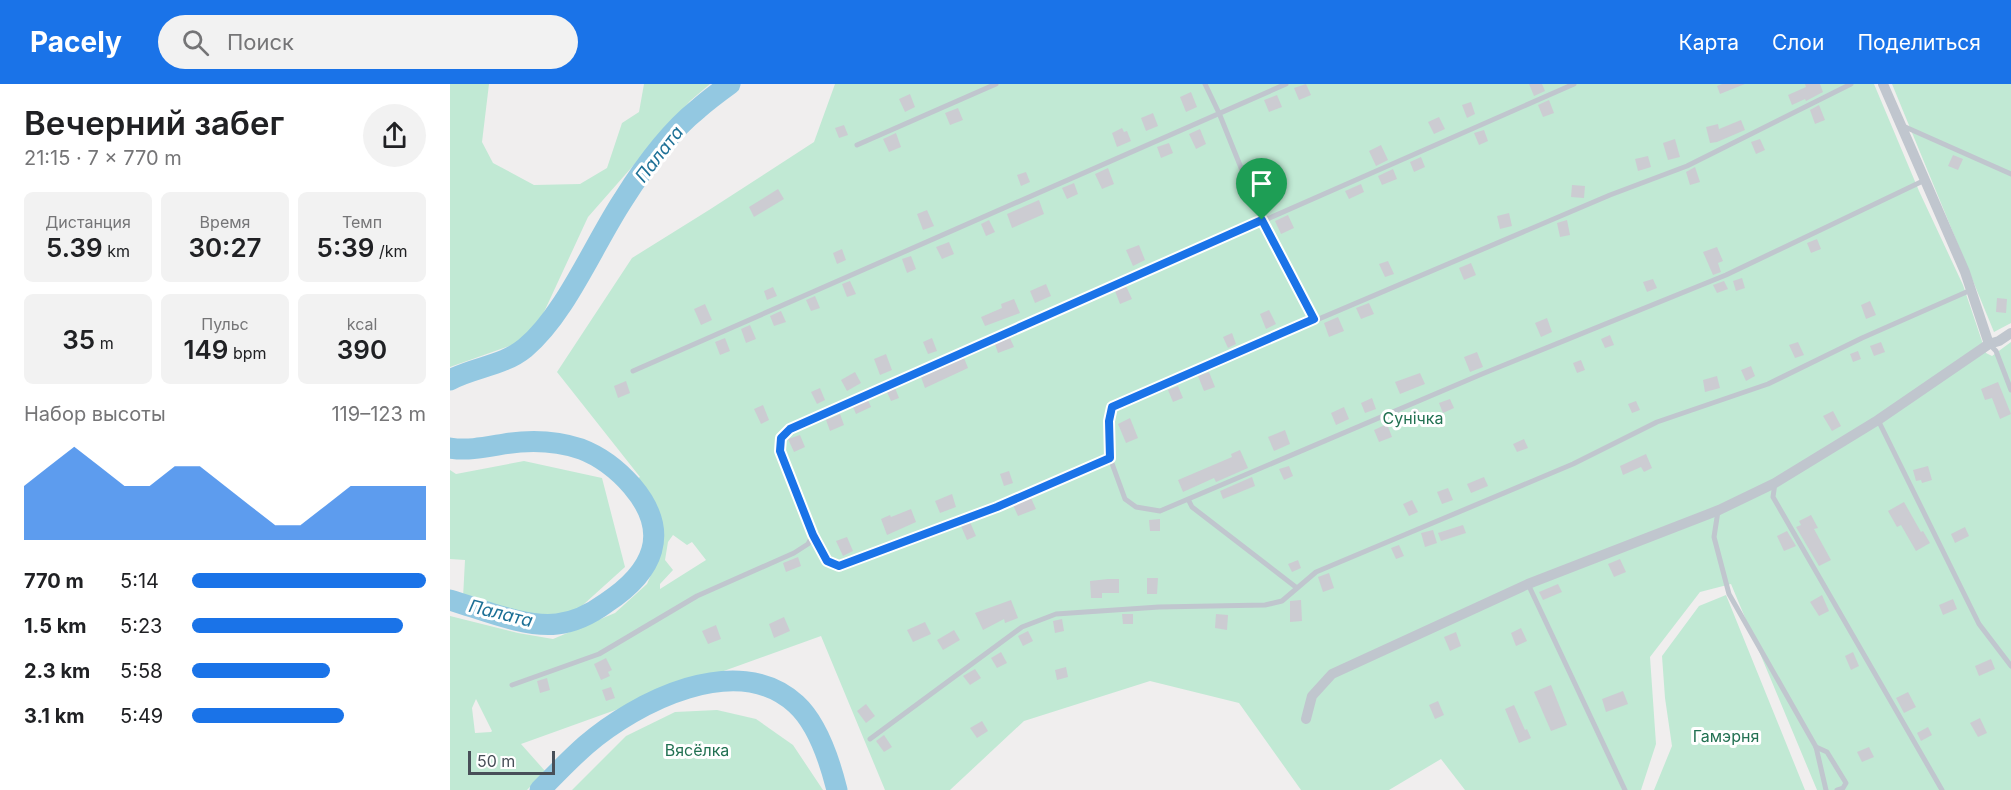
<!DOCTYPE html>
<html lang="ru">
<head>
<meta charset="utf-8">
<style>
	:root { --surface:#fff; --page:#f2f2f2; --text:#202124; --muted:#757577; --accent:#1a73e8 }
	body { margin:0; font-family:Inter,sans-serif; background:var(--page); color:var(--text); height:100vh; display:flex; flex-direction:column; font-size:22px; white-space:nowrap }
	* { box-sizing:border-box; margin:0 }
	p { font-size:20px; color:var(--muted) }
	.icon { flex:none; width:33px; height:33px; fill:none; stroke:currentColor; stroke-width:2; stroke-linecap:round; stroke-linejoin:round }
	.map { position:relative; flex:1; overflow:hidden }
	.sheet { display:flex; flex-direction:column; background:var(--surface); width:450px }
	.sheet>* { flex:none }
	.scale { position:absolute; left:18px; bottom:15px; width:87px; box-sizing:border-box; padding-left:6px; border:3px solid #484f58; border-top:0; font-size:16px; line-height:21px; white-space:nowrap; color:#484f58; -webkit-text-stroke:4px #fff; paint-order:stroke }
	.pin { position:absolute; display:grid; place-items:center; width:51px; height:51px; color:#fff; margin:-62px -26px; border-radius:50% 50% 50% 0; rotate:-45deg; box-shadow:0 0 6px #0007 }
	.pin .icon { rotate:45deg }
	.round { display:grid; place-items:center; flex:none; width:63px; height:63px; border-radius:32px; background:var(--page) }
	.headline { display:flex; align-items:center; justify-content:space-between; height:102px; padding:0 24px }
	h1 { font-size:33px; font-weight:600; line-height:45px }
	.metrics { display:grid; grid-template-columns:repeat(3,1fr); gap:9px; height:102px; padding:6px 24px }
	.metrics div { display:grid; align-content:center; border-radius:9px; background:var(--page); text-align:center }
	.metrics b { font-size:26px; font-weight:600 }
	.metrics small { font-size:16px; font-weight:400 }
	.metrics p { font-size:16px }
	.chart { height:168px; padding:12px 24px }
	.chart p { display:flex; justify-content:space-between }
	.chart svg { width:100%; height:108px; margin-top:6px; fill:var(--accent); opacity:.7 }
	ul { padding:0 24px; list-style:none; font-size:20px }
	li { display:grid; grid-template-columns:96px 72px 1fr; align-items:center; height:45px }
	li i { height:15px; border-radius:8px; background:var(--accent) }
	header { display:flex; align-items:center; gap:36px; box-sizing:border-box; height:84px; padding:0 30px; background:var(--accent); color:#fff }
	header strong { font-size:28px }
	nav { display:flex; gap:33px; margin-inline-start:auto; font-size:21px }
	.search { width:420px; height:54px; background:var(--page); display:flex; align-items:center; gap:15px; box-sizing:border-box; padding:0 21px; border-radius:33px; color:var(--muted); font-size:22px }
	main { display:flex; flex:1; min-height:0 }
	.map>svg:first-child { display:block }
	.green { fill:#c1e9d4; fill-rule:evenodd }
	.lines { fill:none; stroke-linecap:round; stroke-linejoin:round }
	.river { stroke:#93c8e1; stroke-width:21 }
	.building { fill:#ccccd2 }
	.lane { stroke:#c0c6ce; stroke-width:5 }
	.street { stroke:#c0c6ce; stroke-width:10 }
	.route-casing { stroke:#fff; stroke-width:12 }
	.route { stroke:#1a73e8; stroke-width:8 }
	.labels { text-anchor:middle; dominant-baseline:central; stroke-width:6; stroke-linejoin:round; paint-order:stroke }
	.park-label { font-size:16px; fill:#227152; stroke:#fff }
	.water-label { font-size:18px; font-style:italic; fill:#1d7096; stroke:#fff }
</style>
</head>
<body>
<header>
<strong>Pacely</strong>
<div class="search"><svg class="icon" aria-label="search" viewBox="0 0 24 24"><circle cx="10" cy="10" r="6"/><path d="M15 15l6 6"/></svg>Поиск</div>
<nav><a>Карта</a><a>Слои</a><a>Поделиться</a></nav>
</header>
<main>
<section class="sheet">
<div class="headline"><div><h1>Вечерний забег</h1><p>21:15 · 7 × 770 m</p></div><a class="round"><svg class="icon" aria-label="share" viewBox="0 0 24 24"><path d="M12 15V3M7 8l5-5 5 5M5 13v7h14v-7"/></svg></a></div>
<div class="metrics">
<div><p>Дистанция</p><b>5.39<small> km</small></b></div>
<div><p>Время</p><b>30:27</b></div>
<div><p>Темп</p><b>5:39<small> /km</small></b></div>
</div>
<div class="metrics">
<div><b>35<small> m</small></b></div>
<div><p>Пульс</p><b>149<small> bpm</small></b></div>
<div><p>kcal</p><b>390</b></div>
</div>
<div class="chart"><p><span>Набор высоты</span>119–123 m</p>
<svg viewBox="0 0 160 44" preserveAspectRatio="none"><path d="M0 44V22L10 14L20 6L30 14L40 22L50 22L60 14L70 14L80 22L90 30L100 38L110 38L120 30L130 22L140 22L150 22L160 22V44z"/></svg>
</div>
<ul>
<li><b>770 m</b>5:14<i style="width:100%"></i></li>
<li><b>1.5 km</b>5:23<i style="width:90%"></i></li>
<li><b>2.3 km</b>5:58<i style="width:59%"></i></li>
<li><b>3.1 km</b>5:49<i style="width:65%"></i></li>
</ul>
</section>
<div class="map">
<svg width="1561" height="706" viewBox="0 0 1561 706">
	<rect width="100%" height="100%" fill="#f0eeee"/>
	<!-- green -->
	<g class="green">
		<path d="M0,0H39L32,58L43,79L84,101L130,100L157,84L172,39L189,28L194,0H260L240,17L138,133L82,254L0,283Z"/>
		<path d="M385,0H1424L1469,107L1513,201L1536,269L1542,272L1561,258V706H1367L1281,500L1250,508L1200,573L1206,660L1191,706H1015L991,675L939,706H851L789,619L700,597L574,637L500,706H435L371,552L71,660L95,687L77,706H0V532L68,549L103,555L165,529L197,500L208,475L211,445L206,425L185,396L190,393L107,288L182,174L259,126L364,58ZM223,451L237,461L242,458L256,476L210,505V500L223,486L215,476L218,458ZM26,615L42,647L41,648L25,649L22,624Z"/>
		<path d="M1442,0H1561V239L1544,248Z"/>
		<path d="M74,377L152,394L175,483L113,539L13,514L15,476L0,475V386L6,390Z"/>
		<path d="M1276,511L1355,706H1204L1222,662L1215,614L1212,572L1249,522Z"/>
		<path d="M267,626L306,635L343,661L373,706H122L176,652L225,628Z"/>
	</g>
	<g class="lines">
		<!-- river -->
		<g class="river">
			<path d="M0,296C24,283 53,282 75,264C115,231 144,160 173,116C193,84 218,49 248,25C258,16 269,8 280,0"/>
			<path d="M0,364C18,367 36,363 54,360C79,356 107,357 131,365C152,373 168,386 182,402C222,449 203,488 156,519C141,530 125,538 107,540C75,544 31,525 0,516"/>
			<path d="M90,706C105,691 120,675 136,661C186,618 287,566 346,620C368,640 380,678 387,706"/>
		</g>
	</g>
	<!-- building -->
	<g class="building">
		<path d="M856,0L861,11L849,16L844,4Z"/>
		<path d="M1079,0H1092L1095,7L1084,12Z"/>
		<path d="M1272,0H1295L1270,10L1267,2Z"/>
		<path d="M1355,0H1370L1373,8L1356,17L1355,15L1342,21L1338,11L1356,3Z"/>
		<path d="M741,8L747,23L736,28L730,13Z"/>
		<path d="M460,10L465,23L455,28L449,15Z"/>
		<path d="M827,11L832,23L819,28L814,16Z"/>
		<path d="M1099,16L1104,29L1093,33L1088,21Z"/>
		<path d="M1021,18L1025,30L1017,34L1012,21Z"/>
		<path d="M1369,21L1375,36L1365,40L1360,26Z"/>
		<path d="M508,24L513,36L500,41L495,29Z"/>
		<path d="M703,29L708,42L696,47L691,34Z"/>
		<path d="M989,33L995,45L984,50L978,38Z"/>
		<path d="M1291,36L1295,46L1267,58L1260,59L1256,43L1268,40L1269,45Z"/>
		<path d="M394,41L398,51L389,54L385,44Z"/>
		<path d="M672,44L674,48L677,47L681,57L667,63L662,49Z"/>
		<path d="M750,45L756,60L746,65L739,50Z"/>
		<path d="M1034,46L1038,57L1029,61L1024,49Z"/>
		<path d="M446,49L451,63L439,68L433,55Z"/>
		<path d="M1225,55L1230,73L1218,76L1213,59Z"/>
		<path d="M1310,55L1315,66L1306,70L1301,58Z"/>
		<path d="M719,59L723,69L711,74L707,63Z"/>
		<path d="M931,61L938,76L926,82L919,67Z"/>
		<path d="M1503,71L1513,75L1508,86L1498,82Z"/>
		<path d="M1198,72L1201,83L1188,87L1185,75Z"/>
		<path d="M971,73L975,83L964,88L960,78Z"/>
		<path d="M1245,83L1250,98L1240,101L1236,88Z"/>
		<path d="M658,84L664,100L652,105L645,90Z"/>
		<path d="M943,85L947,95L932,101L928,92Z"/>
		<path d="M576,88L580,98L571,102L567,91Z"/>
		<path d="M624,99L628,110L617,115L612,104Z"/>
		<path d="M911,100L914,108L899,115L895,107Z"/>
		<path d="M1122,101L1135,102L1134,114L1121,113Z"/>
		<path d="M328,105L334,115L304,133L299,123Z"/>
		<path d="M589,116L594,130L562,144L557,130Z"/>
		<path d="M477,126L484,142L473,146L467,130Z"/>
		<path d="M1059,129L1062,142L1050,145L1047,132Z"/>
		<path d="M838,131L844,144L831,150L825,137Z"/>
		<path d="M539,136L545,148L536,152L531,140Z"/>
		<path d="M1117,136L1120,151L1110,153L1107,139Z"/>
		<path d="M1367,155L1371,165L1361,169L1357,159Z"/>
		<path d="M499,158L504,170L492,175L486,163Z"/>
		<path d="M689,161L695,176L683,182L676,166Z"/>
		<path d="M1267,163L1273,177L1268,179L1271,188L1263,191L1253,168Z"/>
		<path d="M392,165L396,176L387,180L383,169Z"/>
		<path d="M461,172L466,185L457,189L452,175Z"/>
		<path d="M938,177L944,190L935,193L929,180Z"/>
		<path d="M1021,179L1026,191L1014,196L1009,184Z"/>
		<path d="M1292,194L1295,204L1286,207L1283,197Z"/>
		<path d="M1203,195L1207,204L1197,208L1193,198Z"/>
		<path d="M400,197L406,210L397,213L392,200Z"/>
		<path d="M1274,197L1278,205L1267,209L1263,201Z"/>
		<path d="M596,200L601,212L585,219L580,207Z"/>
		<path d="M676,202L682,215L670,220L665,207Z"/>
		<path d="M323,203L327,212L317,216L314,207Z"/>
		<path d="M365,212L370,224L361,227L356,216Z"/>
		<path d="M1547,214L1557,215L1556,229L1546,228Z"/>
		<path d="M564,215L570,229L535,242L531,233L552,224L551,220Z"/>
		<path d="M1420,217L1426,231L1416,235L1411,221Z"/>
		<path d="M919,219L924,230L911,235L906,224Z"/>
		<path d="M255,220L262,236L251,241L244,225Z"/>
		<path d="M819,226L826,240L816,245L810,230Z"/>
		<path d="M331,227L336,238L324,242L320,232Z"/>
		<path d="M888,233L894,247L879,253L874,239Z"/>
		<path d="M1097,234L1102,248L1091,253L1085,239Z"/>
		<path d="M300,241L306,255L296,259L291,245Z"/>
		<path d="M782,249L786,260L778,264L773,253Z"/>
		<path d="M1160,251L1164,261L1155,264L1151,255Z"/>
		<path d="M275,254L280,267L270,271L265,258Z"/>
		<path d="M482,254L487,267L478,270L473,258Z"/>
		<path d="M560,254L564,263L548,269L545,260Z"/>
		<path d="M1348,258L1354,271L1345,274L1339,261Z"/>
		<path d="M1431,258L1435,268L1424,272L1420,262Z"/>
		<path d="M1408,267L1411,275L1403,278L1400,270Z"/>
		<path d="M1027,268L1033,283L1020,288L1014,273Z"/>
		<path d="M436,270L442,286L430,291L424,275Z"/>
		<path d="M514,274L518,284L475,304L471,293Z"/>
		<path d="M1131,276L1135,286L1127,289L1123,279Z"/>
		<path d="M1301,282L1305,292L1296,297L1291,286Z"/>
		<path d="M405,288L411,299L397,307L391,296Z"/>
		<path d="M759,288L765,303L754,307L748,292Z"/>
		<path d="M970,289L975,300L950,310L945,298Z"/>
		<path d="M1267,292L1270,304L1255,308L1253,296Z"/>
		<path d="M176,297L180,309L168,314L164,302Z"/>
		<path d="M1548,298L1561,330L1550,335L1542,314L1535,316L1531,305Z"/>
		<path d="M728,302L733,314L723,318L718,306Z"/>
		<path d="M370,304L375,316L367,320L361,308Z"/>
		<path d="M445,304L449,314L441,317L437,308Z"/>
		<path d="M922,314L926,325L915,329L911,319Z"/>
		<path d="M1000,315L1004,324L993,329L989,319Z"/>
		<path d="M418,316L421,323L406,330L403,323Z"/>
		<path d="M1186,317L1190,326L1182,329L1178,320Z"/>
		<path d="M313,321L319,336L311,340L304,325Z"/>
		<path d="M894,323L899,335L886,341L881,329Z"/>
		<path d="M968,325L972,335L962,339L958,329Z"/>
		<path d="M1383,327L1391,342L1382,347L1373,332Z"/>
		<path d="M390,330L394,341L380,347L376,336Z"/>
		<path d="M680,334L688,354L676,359L668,340Z"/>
		<path d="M937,340L942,353L929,358L924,346Z"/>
		<path d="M835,346L840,360L824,367L818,353Z"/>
		<path d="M350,351L355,363L344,368L338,355Z"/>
		<path d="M1074,355L1078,364L1067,368L1063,360Z"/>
		<path d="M790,366L798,384L766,398L764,394L733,408L728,396L782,373L781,370Z"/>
		<path d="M1196,370L1202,384L1194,388L1191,383L1173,391L1170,382Z"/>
		<path d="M839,382L843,392L834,396L829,385Z"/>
		<path d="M1478,382L1482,396L1472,399L1471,396L1466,397L1463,386Z"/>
		<path d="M559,387L563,399L554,402L550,390Z"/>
		<path d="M802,393L805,402L773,415L770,407Z"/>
		<path d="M1034,393L1038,402L1021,409L1017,400Z"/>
		<path d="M998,404L1003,416L992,420L987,408Z"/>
		<path d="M502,410L506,423L490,429L485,417Z"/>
		<path d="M581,414L586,425L568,432L563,421Z"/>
		<path d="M962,416L968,428L959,432L953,420Z"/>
		<path d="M1454,418L1471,448L1473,447L1480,459L1466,467L1451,441L1447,443L1438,427Z"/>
		<path d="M461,425L466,438L437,451L431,435L440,431L441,433Z"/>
		<path d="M1361,431L1368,444L1364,445L1381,476L1369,482L1346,443L1351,441L1349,437Z"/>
		<path d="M710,435V447H700L699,436Z"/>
		<path d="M520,438L526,452L517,456L511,442Z"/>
		<path d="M1013,441L1016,449L991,457L988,449Z"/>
		<path d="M1515,443L1519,452L1505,459L1501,450Z"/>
		<path d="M983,446L987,459L975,463L971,449Z"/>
		<path d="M1337,447L1346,462L1334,467L1327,452Z"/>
		<path d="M397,453L403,467L393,472L386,457Z"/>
		<path d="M949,461L954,472L946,475L941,464Z"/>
		<path d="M348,473L351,482L336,488L333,479Z"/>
		<path d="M1170,475L1176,488L1164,493L1158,480Z"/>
		<path d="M848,476L851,484L842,488L838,480Z"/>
		<path d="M879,489L884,504L873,508L868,493Z"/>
		<path d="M697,494H708L707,510H697Z"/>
		<path d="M658,495H669V509H652V514H641L640,497Z"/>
		<path d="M1108,500L1112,508L1093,516L1089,508Z"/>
		<path d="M1372,511L1379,527L1369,532L1360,518Z"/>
		<path d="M1503,515L1507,525L1493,531L1489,521Z"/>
		<path d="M561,516L568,534L555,539L554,535L533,546L525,529Z"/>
		<path d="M851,516L852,537L840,538V517Z"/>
		<path d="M672,530H683V540H673Z"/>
		<path d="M766,530L778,531L777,546L765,544Z"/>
		<path d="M334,533L340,547L324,554L319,540Z"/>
		<path d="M612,535L614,547L605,549L603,537Z"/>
		<path d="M475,538L481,550L463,558L457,546Z"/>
		<path d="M266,541L271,555L258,560L252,547Z"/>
		<path d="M1071,544L1077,557L1066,562L1061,549Z"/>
		<path d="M504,546L510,556L493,566L487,556Z"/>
		<path d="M578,547L583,557L573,562L568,552Z"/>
		<path d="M1006,548L1011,562L1000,567L994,553Z"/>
		<path d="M551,568L557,579L547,584L541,574Z"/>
		<path d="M1403,568L1409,582L1401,586L1395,572Z"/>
		<path d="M156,574L162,586L158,588L160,592L151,596L144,580Z"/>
		<path d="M1541,575L1545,585L1529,592L1525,582Z"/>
		<path d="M616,583L618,593L607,596L605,586Z"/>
		<path d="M525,585L531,594L520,601L513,592Z"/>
		<path d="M97,594L100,606L90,609L87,597Z"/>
		<path d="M1101,601L1117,641L1101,647L1084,608Z"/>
		<path d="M161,603L165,614L156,617L152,606Z"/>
		<path d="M1173,607L1178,620L1156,628L1152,615Z"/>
		<path d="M1458,608L1466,623L1454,629L1446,614Z"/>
		<path d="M988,617L994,631L985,635L979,621Z"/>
		<path d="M416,620L425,632L416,639L407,627Z"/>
		<path d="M1064,621L1075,646L1077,645L1081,654L1069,659L1055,625Z"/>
		<path d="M1530,634L1537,649L1528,653L1520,639Z"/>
		<path d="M532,637L538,647L527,654L520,644Z"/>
		<path d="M1478,643L1482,651L1471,657L1467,649Z"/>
		<path d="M434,651L442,663L434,668L426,657Z"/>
		<path d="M1419,663L1424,673L1412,678L1407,668Z"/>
	</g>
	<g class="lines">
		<!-- lane -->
		<g class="lane">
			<path d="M755,0L769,29L812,136L864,235"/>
			<path d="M1453,42L1561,90"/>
			<path d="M407,61L546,0"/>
			<path d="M1539,260L1546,267L1561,306"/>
			<path d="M183,287L836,0"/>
			<path d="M1428,336L1529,540L1561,582"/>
			<path d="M660,374L675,415L686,423L710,427L1032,290L1276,191L1475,96"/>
			<path d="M1325,399L1323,413L1492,706"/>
			<path d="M739,417L742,423L847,504"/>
			<path d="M1268,427L1264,453L1279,510L1366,663L1376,706"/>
			<path d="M363,451L377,477L389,482L547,423L660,374L659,337L662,323L1160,111L1237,82L1401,0"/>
			<path d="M1078,500L1175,706"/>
			<path d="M62,601L149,570L247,512L344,469L358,460L363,451L330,367L331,354L340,345L1124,0"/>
			<path d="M420,655L572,543L606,530L709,523L815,521L832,517L866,488L1123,380L1207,338L1318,300L1412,254L1521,206"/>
			<path d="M1366,663L1377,668L1396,699L1393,704L1387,706"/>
		</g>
		<!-- street -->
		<g class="street">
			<path d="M1433,0L1515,188L1539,260"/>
			<path d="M856,635L862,612L882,590L1078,500L1269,426L1325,399L1428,336L1539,260L1549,257L1561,249"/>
		</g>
	</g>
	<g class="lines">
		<!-- route casing -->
		<g class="route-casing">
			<path id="route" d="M812,136L864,235L662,323L659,337L660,374L547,423L389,482L377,477L363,451L330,367L331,354L340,345Z"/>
		</g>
		<!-- route -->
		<use href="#route" class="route"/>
	</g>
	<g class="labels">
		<!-- park labels -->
		<g class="park-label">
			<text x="963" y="334">Сунічка</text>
			<text x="1276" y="652">Гамэрня</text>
			<text x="247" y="666">Вясёлка</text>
		</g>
		<!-- water labels -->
		<g class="water-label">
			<text transform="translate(209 70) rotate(-52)">Палата</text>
			<text transform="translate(51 529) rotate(14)">Палата</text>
		</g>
	</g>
</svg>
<div class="scale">50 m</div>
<div class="pin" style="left:812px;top:136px;background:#1e9e55"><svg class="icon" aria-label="arrive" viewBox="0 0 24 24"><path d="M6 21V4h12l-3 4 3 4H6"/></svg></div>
</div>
</main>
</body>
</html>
